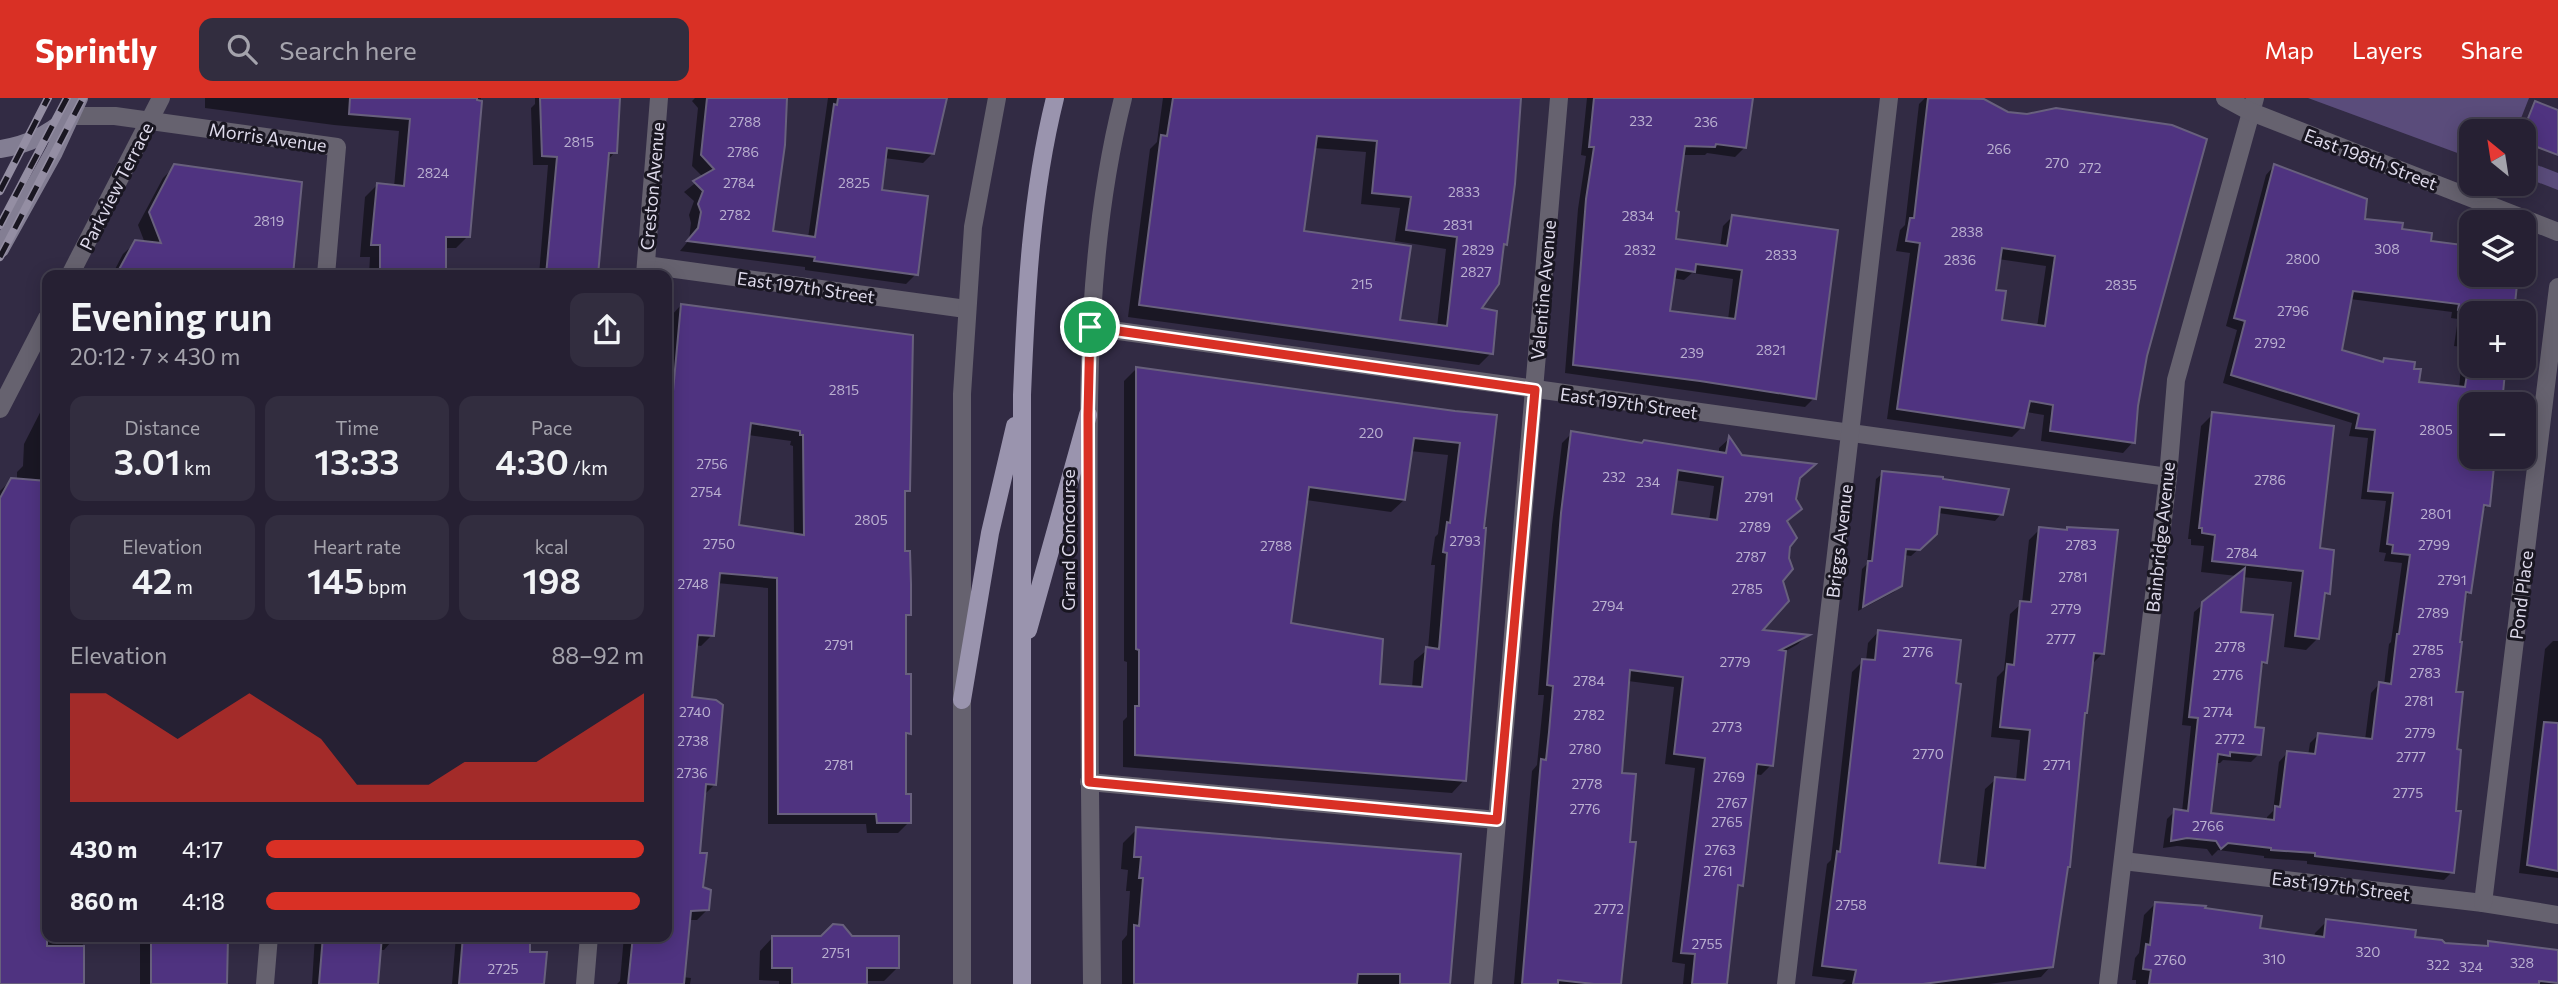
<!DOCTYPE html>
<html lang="en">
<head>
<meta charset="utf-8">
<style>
	:root { --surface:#262033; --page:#322d3f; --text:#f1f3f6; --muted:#a4a3ac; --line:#423e4e; --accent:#d93025 }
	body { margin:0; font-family:Commissioner,sans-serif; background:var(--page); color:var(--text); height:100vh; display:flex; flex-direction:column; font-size:26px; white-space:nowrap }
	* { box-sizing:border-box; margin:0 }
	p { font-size:23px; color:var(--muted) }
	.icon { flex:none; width:38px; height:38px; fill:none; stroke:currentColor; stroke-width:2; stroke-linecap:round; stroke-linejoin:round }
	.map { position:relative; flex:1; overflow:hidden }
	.panel { position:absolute; left:42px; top:172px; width:630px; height:672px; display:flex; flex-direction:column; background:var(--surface); border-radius:14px; box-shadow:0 4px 18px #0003,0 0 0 2px var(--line) }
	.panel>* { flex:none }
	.needle { width:46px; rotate:330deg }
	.buttons { position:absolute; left:2459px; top:21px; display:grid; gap:14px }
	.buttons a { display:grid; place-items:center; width:77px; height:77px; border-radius:14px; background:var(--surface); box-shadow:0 4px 18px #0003,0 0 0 2px var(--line); font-size:35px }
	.pin { position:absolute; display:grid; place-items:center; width:60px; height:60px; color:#fff; margin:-30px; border:4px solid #fff; border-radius:50%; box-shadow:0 2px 7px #0007 }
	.round { display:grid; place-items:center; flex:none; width:74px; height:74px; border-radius:14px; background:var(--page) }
	.summary { display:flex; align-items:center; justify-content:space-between; height:119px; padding:0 28px }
	h1 { font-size:38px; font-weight:600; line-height:52px }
	.stats { display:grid; grid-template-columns:repeat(3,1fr); gap:10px; height:119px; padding:7px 28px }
	.stats div { display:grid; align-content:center; border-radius:14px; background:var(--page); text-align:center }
	.stats b { font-size:35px; font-weight:600 }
	.stats small { font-size:19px; font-weight:400 }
	.stats p { font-size:19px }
	.chart { height:196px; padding:14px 28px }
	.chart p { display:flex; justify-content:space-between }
	.chart svg { width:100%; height:126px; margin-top:7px; fill:var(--accent); opacity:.7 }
	ul { padding:0 28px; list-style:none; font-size:23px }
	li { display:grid; grid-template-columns:112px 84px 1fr; align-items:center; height:52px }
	li i { height:18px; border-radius:9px; background:var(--accent) }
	header { display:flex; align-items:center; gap:42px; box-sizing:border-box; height:98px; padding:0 35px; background:var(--accent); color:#fff }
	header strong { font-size:33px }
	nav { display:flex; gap:38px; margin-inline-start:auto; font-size:24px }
	.search { width:490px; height:63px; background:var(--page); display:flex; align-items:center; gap:18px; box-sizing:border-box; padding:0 24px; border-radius:14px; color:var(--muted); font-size:26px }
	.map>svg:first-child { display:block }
	.green { fill:#5a4c7b }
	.shadow { fill:#0007; fill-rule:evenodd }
	.building { fill:#4f3380; stroke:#68607d; stroke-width:2; fill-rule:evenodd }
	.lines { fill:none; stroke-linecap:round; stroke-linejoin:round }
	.minor { stroke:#66626f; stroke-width:18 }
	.tertiary { stroke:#66626f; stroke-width:18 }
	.secondary { stroke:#837e93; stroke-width:18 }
	.primary { stroke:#9a94ae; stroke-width:18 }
	.rail-casing { stroke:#948ea3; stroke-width:8 }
	.rail { stroke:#191621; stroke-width:5; stroke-dasharray:16; stroke-linecap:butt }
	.route-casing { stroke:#fff; stroke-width:14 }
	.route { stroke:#d93025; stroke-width:9 }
	.labels { text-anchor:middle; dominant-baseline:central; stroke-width:6; stroke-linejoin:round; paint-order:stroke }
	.number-label { font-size:14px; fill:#bab0d0 }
	.street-label { font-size:18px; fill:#dedaeb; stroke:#191621 }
</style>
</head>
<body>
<header>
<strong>Sprintly</strong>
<div class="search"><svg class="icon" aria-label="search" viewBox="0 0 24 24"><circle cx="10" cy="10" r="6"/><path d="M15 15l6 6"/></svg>Search here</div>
<nav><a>Map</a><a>Layers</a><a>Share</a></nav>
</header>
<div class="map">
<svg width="2558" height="886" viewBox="0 0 2558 886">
	<rect width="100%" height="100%" fill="#322b44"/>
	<!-- green -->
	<path class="green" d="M2308,0H2558V92L2524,79V33H2471V60Z"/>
	<!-- shadow -->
	<g class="shadow">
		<path d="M205,0H481L468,138L456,150H444V177H369L370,159H360L365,99L377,87L394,89L399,33L334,27L205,10Z"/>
		<path d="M535,0H618L615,54L607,63L597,177H539L548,67H533L531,10L535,6Z"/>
		<path d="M695,0H785L771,135L808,140L828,0H945L933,55L923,65L884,60L880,94L916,176L906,186L805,172V169L680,153L689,142L691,125L689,117L694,103L684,94L703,79L692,68L698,10L692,3Z"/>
		<path d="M1163,0H1520L1505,146L1479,212L1491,255L1479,267L1128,219L1150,51L1157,44ZM1314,50L1366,54L1361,106L1400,110L1395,143L1446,151L1437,229L1398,224L1302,135Z"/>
		<path d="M1587,0H1751L1744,50L1735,59L1707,55L1705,57H1682L1674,115V142L1720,149L1723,128L1732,119L1814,300L1805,309L1565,275L1578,111L1586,58L1581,57ZM1692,175L1733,181L1728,222L1668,214L1673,180L1684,182Z"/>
		<path d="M1925,0H1961L1983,3L2136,308L2133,344L2123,355L2041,343L2044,317L2026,314L2022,329L2012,339L1887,321L1910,155L1896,153L1900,132L1905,127L1919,6ZM1998,161L2046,168L2037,229L2000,224L1994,193Z"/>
		<path d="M2529,0H2558V75L2524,62V33H2516Z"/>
		<path d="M175,68L186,177H112L123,156L136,144L145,145L138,127L163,80Z"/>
		<path d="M2274,68L2363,123L2400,133L2459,160L2471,161V177H2496L2497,179L2517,177L2512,215H2471V268H2505L2500,306H2471V359H2494L2488,407L2481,414L2470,494L2464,500L2454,595L2452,774L2444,782L2307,766V763L2264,760V758L2218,752L2212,758L2207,751L2177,748L2163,750L2167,721L2175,713L2182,714L2191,628L2182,627L2194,514L2237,478L2201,474L2204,448L2191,447V441H2188L2201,328L2213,316L2318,452L2328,495L2323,501L2318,540L2306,552L2284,549L2292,484L2242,479L2239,515L2266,564L2259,571L2253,631L2259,656L2251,664L2223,662L2220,665H2216L2209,717L2267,723V719L2273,713L2279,664L2287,655L2308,658L2310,645L2318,637L2365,642L2371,595L2379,586L2384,587L2389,546L2391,544L2402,465L2384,463L2386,455L2379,454L2386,403L2361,401L2368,340L2349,338L2352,325L2223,285L2237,232L2226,228L2266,77ZM2350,201L2452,214L2451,220L2458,221L2454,248L2463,249L2459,290L2418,285L2412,272L2385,262L2381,266L2340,253Z"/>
		<path d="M681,207L908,392L903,397L904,455L909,516L904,521V578L909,635L904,640V698L909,724L898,735H867L866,726H768V490L717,485L712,537L701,548L695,547L691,601L714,687L703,698L698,756L701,790L708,811L697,822H688L682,879L691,880L690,886H617L620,883L624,838H667V261L671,218ZM748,337L791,343L790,347L793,348L794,437L737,429Z"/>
		<path d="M1136,271L1455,315L1482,431L1464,682L1452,695L1123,669V623L1127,619V564L1124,563V283ZM1410,353L1448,357L1438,436L1435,439L1431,467H1435L1428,551L1414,563L1412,590L1378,587L1289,527L1306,402L1391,414L1404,402Z"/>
		<path d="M47,301V838H83L82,886H0V393L11,382L17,383V374L23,368L24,346Z"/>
		<path d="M1572,335L1642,347L1719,356V350L1729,341L1741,358L1798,382L1795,402L1800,411L1786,424L1789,448L1781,482L1759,533L1806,538L1798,546L1784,554L1771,667L1761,677L1754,676L1741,787L1736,792L1725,886H1683L1685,866L1672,864L1695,670L1665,666L1674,589L1628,583L1620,677L1628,745L1634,746L1619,886H1514L1532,673L1537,667L1544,597H1538L1552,427L1562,345ZM1675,382L1714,388L1709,423L1670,418Z"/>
		<path d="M1883,375L2001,416L1995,423L1938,415L1936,435L1911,458L1904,457L1901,487L1894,494L1858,513L1862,471L1867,466L1876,381Z"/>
		<path d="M2040,431L2065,434L2068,431L2102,556L2092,566L2083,617L2051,868L2041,879L1989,886H1842L1846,882L1812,878L1827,766L1831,762L1852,574L1863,563H1866L1868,545L1878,534L1937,766L1976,771L1985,691L1996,681L2016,683L2020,642L1991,639L1997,579L2004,572L2010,516L2022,505L2029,442Z"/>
		<path d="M2553,543H2558V780L2519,775L2545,551Z"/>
		<path d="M1137,731L1459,757L1448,886H1122V843L1127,837L1130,793H1126L1128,772L1121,771L1123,745Z"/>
		<path d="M2155,806L2258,832L2314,839L2315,835L2327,823L2444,847L2484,849L2489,845L2558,854V886H2136V882H2132L2135,860L2139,855L2144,817Z"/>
		<path d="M140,838H226L225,886H140Z"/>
		<path d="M315,838H396L384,852H379L376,886H312Z"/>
		<path d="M456,838H530V856H545L542,886H452Z"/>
		<path d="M773,839L851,840L897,870L884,883H865V886H779V883L759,882L760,853Z"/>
	</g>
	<!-- building -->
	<g class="building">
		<path d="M350,0H477V2L482,3L470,139H446V176H380V147H371L377,85L404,88L410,21L349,16Z"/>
		<path d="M540,0H620L617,55H609L598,177H546L557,59L542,58Z"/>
		<path d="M707,0H787L785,47L773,133L815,139L834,6L837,7L838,0H947L934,56L887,50L882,92L928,98L918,177L814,163L815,159L687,143L698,130L701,114L698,106L703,93L693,83L714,71L701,57Z"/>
		<path d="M1173,0H1521L1515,86L1507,147L1504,146L1499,186L1482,210L1497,213L1493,256L1139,207L1161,37L1167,38ZM1317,38L1377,43L1372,95L1411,99L1406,132L1457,139L1447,228L1400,222L1411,148L1304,133Z"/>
		<path d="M1594,0H1753L1746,50L1716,46L1715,49L1685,48L1676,113L1679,114L1676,141L1727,148L1732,117L1838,132L1816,301L1700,283L1573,267L1586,101L1594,49H1589ZM1696,166L1742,172L1735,221L1670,213L1676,171L1695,174Z"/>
		<path d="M1928,0L1984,1L2008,14L2027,16L2056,10L2172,27L2207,41L2147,258L2138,308L2135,345L2050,333L2053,307L2030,303L2024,330L1897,311L1920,145L1906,143L1910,120H1914ZM2002,150L2055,158L2045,228L2002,222L2006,193L1996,192Z"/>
		<path d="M2535,3L2558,12V57L2524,44L2523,33Z"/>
		<path d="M174,66L302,84L293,177H116L135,142L161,145L149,114Z"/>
		<path d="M2274,66L2367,101L2365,121L2403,125L2402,131L2432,135L2431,143L2463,147L2461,163L2471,164V177H2518L2514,215H2465V213L2458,212L2459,206L2353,193L2342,252L2383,264L2384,260L2415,264L2414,271H2421L2419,284L2465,289L2468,270L2505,274L2502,306H2471V359H2495L2490,408L2484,407L2471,495L2466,494L2460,544H2462L2456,594H2463L2457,651L2461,652L2456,713H2461L2454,775L2315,758V755L2271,752V750L2228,745L2221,751L2216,743L2187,740L2171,743L2174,711L2188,713L2198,620L2189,619L2202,504L2245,470L2241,514L2273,517L2267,565L2262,564L2255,629L2264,630L2261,657L2230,654V658L2218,656L2211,715L2274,722L2275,708L2280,709L2287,653L2315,656L2318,635L2372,641L2379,584L2391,586L2397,536H2399L2410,457L2392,455L2393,447L2387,446L2393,395L2368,393L2375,332L2356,330L2359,316L2231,277L2245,223L2234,220Z"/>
		<path d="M681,206L913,237L910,393H905V453H910L911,486V517H906V576H911V636L906,635V696H911V725H877L876,716H778L777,480L720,475L714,538L698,537L692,599L716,602L723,607L716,687L706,686L700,755H707L703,789L711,792L709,812L691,813L684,886H628L633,838H667V359ZM751,325L800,333V337H803L804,437L739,427Z"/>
		<path d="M1136,269L1455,313L1497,317L1484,430H1486L1466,683L1135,657V608H1139V552L1136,551ZM1414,340L1460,345L1450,425L1447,424L1443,454L1447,455L1439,551L1426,549L1422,589L1380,586L1383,541L1291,525L1309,389L1405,402Z"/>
		<path d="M2212,314L2334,328L2320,450L2334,452L2330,496L2325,495L2319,541L2295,538L2303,473L2212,463L2215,437L2202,435V430H2199Z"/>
		<path d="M1571,333L1642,345L1644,342L1726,355L1729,338L1742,357L1816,366L1800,380L1796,401L1802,411L1787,423L1797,440L1790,449L1789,460L1793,471L1783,483L1789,503L1763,532L1810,537L1780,552L1786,553L1773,668L1757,666L1743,788L1738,787L1727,886H1692L1695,856L1681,855L1705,660L1674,656L1683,579L1630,572L1622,675L1636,676L1630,744H1636L1621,886H1594L1558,882V886H1522L1541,661L1546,662L1549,634L1553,588L1547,587L1561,415ZM1678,372L1723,379L1717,422L1672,416Z"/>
		<path d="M1882,373L1943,379V381L2009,391L2003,417L1940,409L1937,436L1920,452L1906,451L1902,488L1863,509L1868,463H1872Z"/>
		<path d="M11,380L47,383V848H84V886H0V400Z"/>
		<path d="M2039,429L2067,432V429L2118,432L2104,556L2094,555L2087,615H2085L2070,769H2068L2053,869L1923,886H1853L1856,872L1822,868L1837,753L1840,754L1862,561L1875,562L1878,532L1961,542L1956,585L1961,586L1939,765L1985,770L1995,679L2025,682L2030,632L2000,629L2007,566L2014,567L2020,503L2031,504Z"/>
		<path d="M2544,624L2558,625V773L2527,767Z"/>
		<path d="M1136,729L1461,756L1450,886H1400V876H1358L1357,886H1134V827L1139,828L1143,780H1139L1141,759H1134Z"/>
		<path d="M2155,804L2206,808L2205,810L2262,818L2260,830L2324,839L2326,821L2416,832L2415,839L2442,842L2445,845L2488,848V843L2558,852V885L2539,883V886H2149L2151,872L2143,871L2146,846L2150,847Z"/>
		<path d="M833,826L843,827L852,838H899V870H867V886H792V870H772V838H821Z"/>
		<path d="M151,838H228L227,886H151Z"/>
		<path d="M323,838H382L378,886H319Z"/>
		<path d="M463,838H530V854H547L544,886H459Z"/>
	</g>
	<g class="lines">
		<!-- minor -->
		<g class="minor">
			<path d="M71,18H115L337,49L326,177"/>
			<path d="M646,167L966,211"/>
			<path d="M70,177L161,0"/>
			<path d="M645,177L659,0"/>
			<path d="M1090,229L2168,379"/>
			<path d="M0,311L47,220"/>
			<path d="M1089,684L1497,722"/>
			<path d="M2123,763L2483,805L2558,817"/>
			<path d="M2483,805L2558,189"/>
			<path d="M265,886L269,838"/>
			<path d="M585,886L589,838"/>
			<path d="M1483,886L1559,0"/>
			<path d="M1786,886L1889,0"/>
			<path d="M2108,886L2168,379L2176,282L2255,0"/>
		</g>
		<!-- tertiary -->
		<g class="tertiary">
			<path d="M2225,0L2249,13L2558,134"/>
			<path d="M962,886V296L973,129L997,0"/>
			<path d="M1092,886C1090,740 1089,593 1089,447C1088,297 1086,147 1123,0"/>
		</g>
		<!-- secondary -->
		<g class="secondary">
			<path d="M0,51C28,47 46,37 68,20"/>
			<path d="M0,151L54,54L79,0"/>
		</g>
		<!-- primary -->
		<g class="primary">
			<path d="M1028,532L1088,317"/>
			<path d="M962,602L990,435L1015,328"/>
			<path d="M1022,886V297C1026,198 1031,96 1055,0"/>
		</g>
		<!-- rail casing -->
		<g class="rail-casing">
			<g id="rail">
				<path d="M0,93L48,0"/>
				<path d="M0,127L67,0"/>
				<path d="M0,159L83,0"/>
			</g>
		</g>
		<!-- rail -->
		<use href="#rail" class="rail"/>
	</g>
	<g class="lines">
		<!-- route casing -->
		<g class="route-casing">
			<path id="route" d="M1090,229L1535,292L1497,722L1089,684L1088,317Z"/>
		</g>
		<!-- route -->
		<use href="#route" class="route"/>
	</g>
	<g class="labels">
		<!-- number labels -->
		<g class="number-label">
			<text x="1641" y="22">232</text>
			<text x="745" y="23">2788</text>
			<text x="1706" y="23">236</text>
			<text x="579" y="43">2815</text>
			<text x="1999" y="50">266</text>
			<text x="743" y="53">2786</text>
			<text x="2057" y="64">270</text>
			<text x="2090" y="69">272</text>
			<text x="433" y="74">2824</text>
			<text x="739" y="84">2784</text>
			<text x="854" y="84">2825</text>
			<text x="1464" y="93">2833</text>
			<text x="735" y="116">2782</text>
			<text x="1638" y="117">2834</text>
			<text x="269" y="122">2819</text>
			<text x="1458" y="126">2831</text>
			<text x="1967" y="133">2838</text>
			<text x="2387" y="150">308</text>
			<text x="1478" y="151">2829</text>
			<text x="1640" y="151">2832</text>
			<text x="1781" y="156">2833</text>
			<text x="2303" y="160">2800</text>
			<text x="1960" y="161">2836</text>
			<text x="1476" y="173">2827</text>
			<text x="1362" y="185">215</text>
			<text x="2121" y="186">2835</text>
			<text x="2293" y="212">2796</text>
			<text x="2270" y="244">2792</text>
			<text x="1771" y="251">2821</text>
			<text x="1692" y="254">239</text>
			<text x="844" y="291">2815</text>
			<text x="2436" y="331">2805</text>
			<text x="1371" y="334">220</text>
			<text x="712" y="365">2756</text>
			<text x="1614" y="378">232</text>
			<text x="2270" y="381">2786</text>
			<text x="1648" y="383">234</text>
			<text x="706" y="393">2754</text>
			<text x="1759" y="398">2791</text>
			<text x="2436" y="415">2801</text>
			<text x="871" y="421">2805</text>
			<text x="1755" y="428">2789</text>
			<text x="1465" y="442">2793</text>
			<text x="719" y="445">2750</text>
			<text x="2081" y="446">2783</text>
			<text x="2434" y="446">2799</text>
			<text x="1276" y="447">2788</text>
			<text x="2242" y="454">2784</text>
			<text x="1751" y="458">2787</text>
			<text x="2073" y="478">2781</text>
			<text x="2452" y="481">2791</text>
			<text x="693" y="485">2748</text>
			<text x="1747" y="490">2785</text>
			<text x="1608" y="507">2794</text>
			<text x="2066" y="510">2779</text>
			<text x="2433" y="514">2789</text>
			<text x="2061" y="540">2777</text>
			<text x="839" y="546">2791</text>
			<text x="2230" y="548">2778</text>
			<text x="2428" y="551">2785</text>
			<text x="1918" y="553">2776</text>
			<text x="1735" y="563">2779</text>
			<text x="2425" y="574">2783</text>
			<text x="2228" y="576">2776</text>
			<text x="1589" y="582">2784</text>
			<text x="2419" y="602">2781</text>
			<text x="695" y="613">2740</text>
			<text x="2218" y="613">2774</text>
			<text x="1589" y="616">2782</text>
			<text x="1727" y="628">2773</text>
			<text x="2420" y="634">2779</text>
			<text x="2230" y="640">2772</text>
			<text x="693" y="642">2738</text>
			<text x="1585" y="650">2780</text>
			<text x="1928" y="655">2770</text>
			<text x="2411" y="658">2777</text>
			<text x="839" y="666">2781</text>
			<text x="2057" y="666">2771</text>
			<text x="692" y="674">2736</text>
			<text x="1729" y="678">2769</text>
			<text x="1587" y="685">2778</text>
			<text x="2408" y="694">2775</text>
			<text x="1732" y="704">2767</text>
			<text x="1585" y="710">2776</text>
			<text x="1727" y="723">2765</text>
			<text x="2208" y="727">2766</text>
			<text x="1720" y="751">2763</text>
			<text x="1718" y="772">2761</text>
			<text x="1851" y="806">2758</text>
			<text x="1609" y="810">2772</text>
			<text x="1707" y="845">2755</text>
			<text x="2368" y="853">320</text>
			<text x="836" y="854">2751</text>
			<text x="2274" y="860">310</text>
			<text x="2170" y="861">2760</text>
			<text x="2522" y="864">328</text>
			<text x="2438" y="866">322</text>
			<text x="2471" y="868">324</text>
			<text x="503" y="870">2725</text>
		</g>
		<!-- street labels -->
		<g class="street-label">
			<text transform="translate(268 39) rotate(8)">Morris Avenue</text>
			<text transform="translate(2371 61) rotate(21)">East 198th Street</text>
			<text transform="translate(116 88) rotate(-63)">Parkview Terrace</text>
			<text transform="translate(652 88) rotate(-85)">Creston Avenue</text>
			<text transform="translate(806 189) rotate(8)">East 197th Street</text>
			<text transform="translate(1543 192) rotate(-85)">Valentine Avenue</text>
			<text transform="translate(1629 305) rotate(8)">East 197th Street</text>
			<text transform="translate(2160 439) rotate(-84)">Bainbridge Avenue</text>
			<text transform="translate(1068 442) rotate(-90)">Grand Concourse</text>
			<text transform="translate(1839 443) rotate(-83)">Briggs Avenue</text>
			<text transform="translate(2521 497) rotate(-83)">Pond Place</text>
			<text transform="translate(2341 788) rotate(7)">East 197th Street</text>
		</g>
	</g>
</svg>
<div class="buttons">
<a><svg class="needle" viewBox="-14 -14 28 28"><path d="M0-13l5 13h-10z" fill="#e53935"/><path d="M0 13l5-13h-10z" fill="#a4a3ac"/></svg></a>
<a><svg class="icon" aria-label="layers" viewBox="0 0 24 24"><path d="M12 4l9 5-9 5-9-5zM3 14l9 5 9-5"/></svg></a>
<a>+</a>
<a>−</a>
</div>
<div class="pin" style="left:1090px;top:229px;background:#1e9e55"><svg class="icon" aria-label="arrive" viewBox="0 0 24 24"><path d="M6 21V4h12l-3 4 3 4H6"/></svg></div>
<section class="panel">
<div class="summary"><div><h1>Evening run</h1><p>20:12 · 7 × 430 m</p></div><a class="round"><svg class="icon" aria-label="share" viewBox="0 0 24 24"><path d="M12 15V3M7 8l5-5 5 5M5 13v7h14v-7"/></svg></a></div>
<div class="stats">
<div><p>Distance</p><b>3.01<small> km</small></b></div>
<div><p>Time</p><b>13:33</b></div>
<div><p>Pace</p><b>4:30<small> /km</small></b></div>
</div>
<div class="stats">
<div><p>Elevation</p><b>42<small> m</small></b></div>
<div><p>Heart rate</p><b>145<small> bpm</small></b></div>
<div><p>kcal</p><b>198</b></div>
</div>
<div class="chart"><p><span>Elevation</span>88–92 m</p>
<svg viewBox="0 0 160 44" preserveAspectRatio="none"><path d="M0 44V6L10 6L20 14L30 22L40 14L50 6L60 14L70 22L80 38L90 38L100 38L110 30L120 30L130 30L140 22L150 14L160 6V44z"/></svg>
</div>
<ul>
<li><b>430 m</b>4:17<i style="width:100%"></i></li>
<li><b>860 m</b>4:18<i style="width:99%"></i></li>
</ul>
</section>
</div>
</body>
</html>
